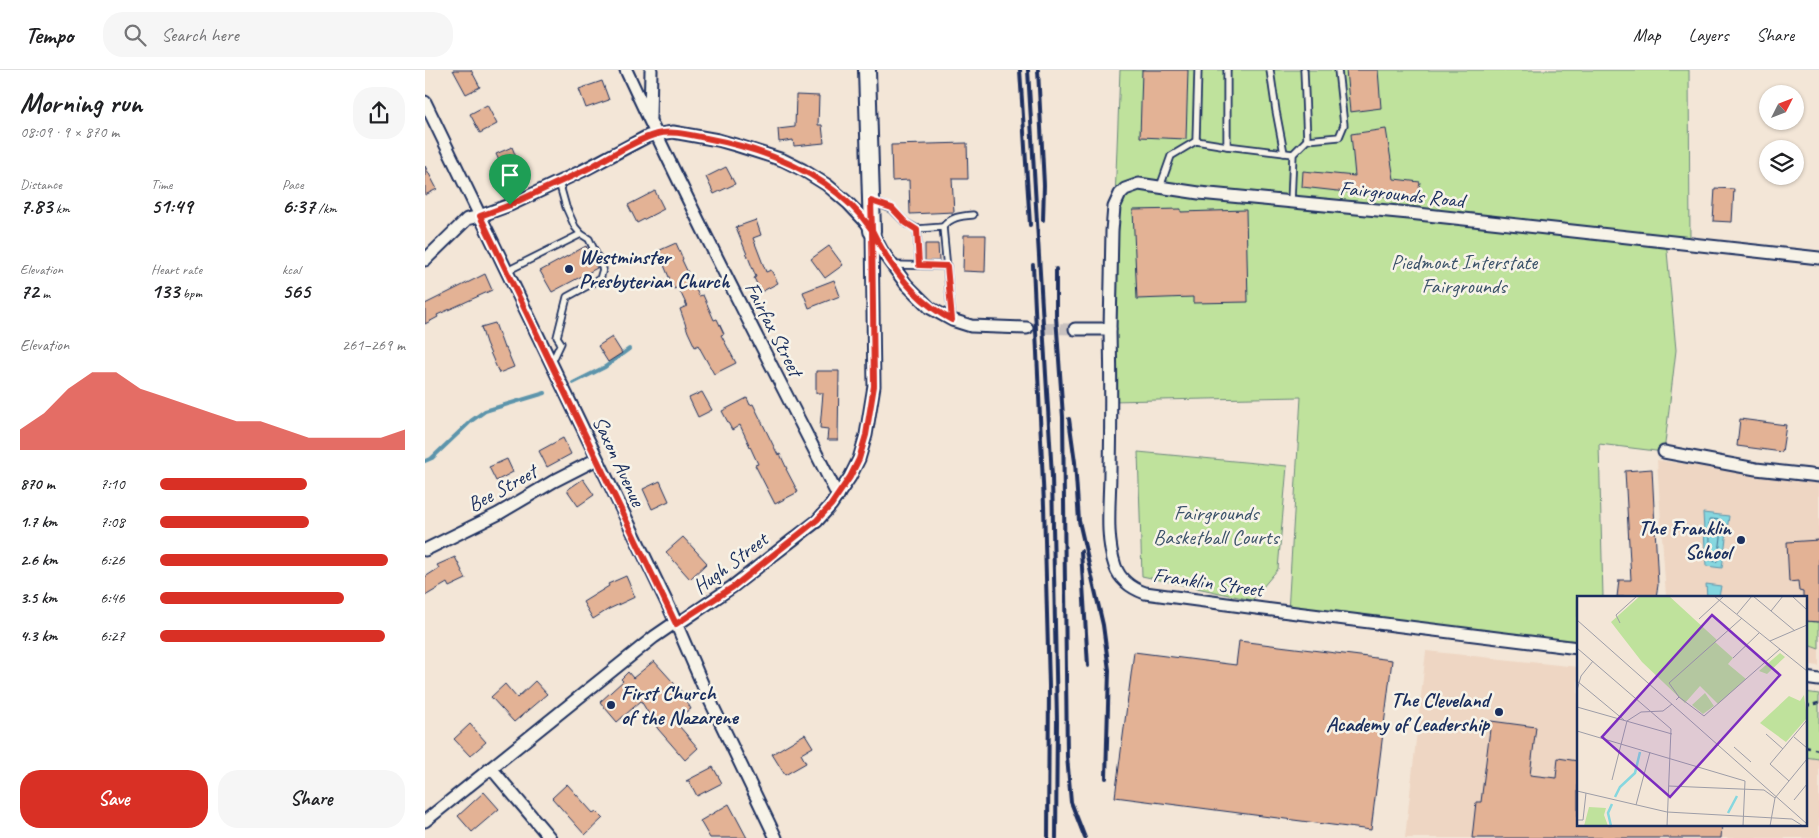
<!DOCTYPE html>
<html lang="en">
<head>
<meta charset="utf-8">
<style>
	:root { --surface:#fff; --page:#f6f6f6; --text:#202124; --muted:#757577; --line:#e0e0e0; --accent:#d93025 }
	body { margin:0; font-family:Caveat,sans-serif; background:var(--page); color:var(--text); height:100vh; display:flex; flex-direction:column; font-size:19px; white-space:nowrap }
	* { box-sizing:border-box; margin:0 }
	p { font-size:16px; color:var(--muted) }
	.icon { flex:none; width:28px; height:28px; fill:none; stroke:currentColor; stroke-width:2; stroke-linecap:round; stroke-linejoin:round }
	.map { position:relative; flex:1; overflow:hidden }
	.drawer { display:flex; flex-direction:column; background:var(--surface); width:425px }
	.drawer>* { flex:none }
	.needle { width:32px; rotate:48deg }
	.buttons { position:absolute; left:1334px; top:15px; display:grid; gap:10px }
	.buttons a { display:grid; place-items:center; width:45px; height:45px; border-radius:50%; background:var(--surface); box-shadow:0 1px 4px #0004; font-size:25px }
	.pin { position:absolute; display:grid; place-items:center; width:42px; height:42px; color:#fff; margin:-51px -21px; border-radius:50% 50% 50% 0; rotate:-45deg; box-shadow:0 0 5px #0007 }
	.pin .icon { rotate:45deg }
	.round { display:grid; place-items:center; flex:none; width:52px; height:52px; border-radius:20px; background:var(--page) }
	.summary { display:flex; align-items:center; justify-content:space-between; height:85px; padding:0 20px }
	h1 { font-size:28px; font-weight:800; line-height:38px }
	.stats { display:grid; grid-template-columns:repeat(3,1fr); gap:8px; height:85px; padding:5px 20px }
	.stats div { display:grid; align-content:center }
	.stats b { font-size:21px; font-weight:800 }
	.stats small { font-size:14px; font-weight:400 }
	.stats p { font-size:14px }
	.chart { height:140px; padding:10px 20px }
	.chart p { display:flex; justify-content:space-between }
	.chart svg { width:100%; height:90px; margin-top:5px; fill:var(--accent); opacity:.7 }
	.button { display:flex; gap:10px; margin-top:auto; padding:10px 20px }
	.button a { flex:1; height:58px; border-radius:20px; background:var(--accent); color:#fff; font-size:20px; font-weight:800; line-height:58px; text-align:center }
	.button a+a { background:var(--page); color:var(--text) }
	ul { padding:0 20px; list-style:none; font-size:16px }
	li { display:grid; grid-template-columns:80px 60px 1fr; align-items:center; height:38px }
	li i { height:12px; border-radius:6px; background:var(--accent) }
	header { display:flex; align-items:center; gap:30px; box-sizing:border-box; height:70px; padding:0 25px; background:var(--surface); border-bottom:1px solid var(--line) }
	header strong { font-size:24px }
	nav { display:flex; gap:28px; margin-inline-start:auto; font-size:18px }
	.search { width:350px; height:45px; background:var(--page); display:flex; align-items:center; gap:12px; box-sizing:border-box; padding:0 18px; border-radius:20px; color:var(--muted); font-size:19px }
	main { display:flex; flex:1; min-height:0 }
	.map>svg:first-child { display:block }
	.built { fill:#eed6c3 }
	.green { fill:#bfe29c; stroke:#6d887d }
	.water { fill:#86d7df; stroke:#5b94ab }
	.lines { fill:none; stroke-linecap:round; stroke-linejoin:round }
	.shore { stroke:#467292; stroke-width:1 }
	.stream { stroke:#5b94ab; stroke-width:4 }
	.building { fill:#e3b295; stroke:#1b2f5e }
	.street-tunnel { stroke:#c8c1bf; stroke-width:11; stroke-dasharray:11 5.5; stroke-linecap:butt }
	.lane-casing { stroke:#1b2f5e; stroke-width:9 }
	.street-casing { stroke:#1b2f5e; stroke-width:15 }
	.secondary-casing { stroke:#1b2f5e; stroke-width:20 }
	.path { stroke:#1b2f5e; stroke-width:2.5; stroke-dasharray:5 4; stroke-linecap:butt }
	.lane { stroke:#f7f3e8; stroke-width:5.5 }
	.street { stroke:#f7f3e8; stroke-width:11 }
	.secondary { stroke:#f7f3e8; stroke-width:16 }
	.rail { stroke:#1b2f5e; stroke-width:4 }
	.route-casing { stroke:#fff; stroke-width:10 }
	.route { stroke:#d93025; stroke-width:6 }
	.poi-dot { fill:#1b2f5e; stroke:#f7f3e8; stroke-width:2 }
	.labels { text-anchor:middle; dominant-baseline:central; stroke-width:5; stroke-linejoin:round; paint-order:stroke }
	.street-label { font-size:21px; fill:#1b2f5e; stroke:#f7f3e8 }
	.poi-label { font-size:21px; font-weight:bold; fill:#1b2f5e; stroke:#f7f3e8; text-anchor:start }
	.park-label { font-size:21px; fill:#3c536a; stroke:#f7f3e8 }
	.inset-river { fill:none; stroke:#86d7df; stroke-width:2.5 }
	.inset-road { fill:none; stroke:#9d9da7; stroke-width:1 }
	.view { fill:#7b2cbf; fill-opacity:0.15; stroke:#7b2cbf; stroke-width:2.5 }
	.inset-edge { fill:none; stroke:#1b2f5e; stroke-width:2.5 }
</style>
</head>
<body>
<header>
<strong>Tempo</strong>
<div class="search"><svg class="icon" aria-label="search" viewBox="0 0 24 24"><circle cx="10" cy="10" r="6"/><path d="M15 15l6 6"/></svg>Search here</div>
<nav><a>Map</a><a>Layers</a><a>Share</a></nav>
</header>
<main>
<section class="drawer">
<div class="summary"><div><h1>Morning run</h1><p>08:09 · 9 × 870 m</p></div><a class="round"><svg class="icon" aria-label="share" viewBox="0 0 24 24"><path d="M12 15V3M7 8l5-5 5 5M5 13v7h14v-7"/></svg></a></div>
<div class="stats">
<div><p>Distance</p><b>7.83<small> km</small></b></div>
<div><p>Time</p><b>51:49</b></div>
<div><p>Pace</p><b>6:37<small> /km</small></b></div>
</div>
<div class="stats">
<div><p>Elevation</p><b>72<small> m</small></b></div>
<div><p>Heart rate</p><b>133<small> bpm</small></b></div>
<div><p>kcal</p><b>565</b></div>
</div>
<div class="chart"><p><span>Elevation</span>261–269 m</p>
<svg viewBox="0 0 160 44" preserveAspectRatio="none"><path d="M0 44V34L10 26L20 14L30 6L40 6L50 14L60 18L70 22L80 26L90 30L100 30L110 34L120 38L130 38L140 38L150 38L160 34V44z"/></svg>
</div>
<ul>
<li><b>870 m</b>7:10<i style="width:60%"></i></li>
<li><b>1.7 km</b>7:08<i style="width:61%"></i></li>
<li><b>2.6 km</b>6:26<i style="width:93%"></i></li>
<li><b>3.5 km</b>6:46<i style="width:75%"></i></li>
<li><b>4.3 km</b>6:27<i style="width:92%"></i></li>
</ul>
<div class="button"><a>Save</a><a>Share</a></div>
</section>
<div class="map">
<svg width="1394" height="768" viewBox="0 0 1394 768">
	<rect width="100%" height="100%" fill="#f3e6d7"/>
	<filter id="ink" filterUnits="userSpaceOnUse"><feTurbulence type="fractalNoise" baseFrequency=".02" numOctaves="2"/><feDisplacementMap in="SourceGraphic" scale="10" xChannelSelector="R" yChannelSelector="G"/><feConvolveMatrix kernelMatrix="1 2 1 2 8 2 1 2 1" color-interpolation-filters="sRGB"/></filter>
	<g filter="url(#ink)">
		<!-- built -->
		<g class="built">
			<path d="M1232,390L1394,414V596L1380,594V527H1241Z"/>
			<path d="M1001,581L1153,597V754H1380V687L1394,689V768H980Z"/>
		</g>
		<!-- green -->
		<g class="green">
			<path d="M695,0H1264L1265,173L1241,170L1251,280L1239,382L1174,374L1178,527H1153V578L863,542L876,327L686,331L685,259Z"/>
			<path d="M713,382L862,396L853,499L827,530L717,506Z"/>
			<path d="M1380,551L1394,552V579L1380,574Z"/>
			<path d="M1380,622L1394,624V689L1380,687Z"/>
		</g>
		<!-- water -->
		<g class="water">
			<path d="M1278,443L1304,446L1297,498L1281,496Z"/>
			<path d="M1281,514L1296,516L1294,527H1282Z"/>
		</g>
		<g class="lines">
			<!-- shore -->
			<path class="shore" d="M1286,449L1296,450L1298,452L1293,490L1291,492L1286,490L1284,451Z"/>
			<!-- stream -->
			<g class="stream">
				<path d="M148,313L180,297L204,279"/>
				<path d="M0,391L7,388L46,351L60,341L120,323"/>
			</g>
		</g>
		<!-- building -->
		<g class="building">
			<path d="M28,0H46L55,17L41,24Z"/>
			<path d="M717,0H763L761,69L715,67Z"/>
			<path d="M921,0H953L956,38L925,42Z"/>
			<path d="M177,11L184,30L161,38L154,19Z"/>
			<path d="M371,25L394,26L393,55H397L399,73L369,76L368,70L354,72L353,59L370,57Z"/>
			<path d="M62,35L72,54L55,63L45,44Z"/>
			<path d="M961,59L969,109L995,112L992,130L877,117L878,101L930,106L926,64Z"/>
			<path d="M542,73L543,109H527L529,142L485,144L484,110L467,111L466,75Z"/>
			<path d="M87,77L93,92L78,99L71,84Z"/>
			<path d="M0,96L12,119L0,125Z"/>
			<path d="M301,97L310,114L289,124L281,107Z"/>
			<path d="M1290,118L1309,119L1307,152L1288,151Z"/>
			<path d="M230,121L239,139L212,153L203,135Z"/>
			<path d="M756,139V142L821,140L823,232L768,233V227L712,229L708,140Z"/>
			<path d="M331,150L336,165L328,168L341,202L346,200L353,213L336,222L329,208L331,207L311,157Z"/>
			<path d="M539,165H561L560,202L538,201Z"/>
			<path d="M251,173L258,189L257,190L274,226L278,225L289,250L292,249L299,264L296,265L311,293L289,304L273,275L270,277L263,262L255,239L262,236L253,217L249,219L233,181Z"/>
			<path d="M500,174H513L514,191H500Z"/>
			<path d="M161,176L172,198L127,222L115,201Z"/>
			<path d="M404,176L418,195L400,208L386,189Z"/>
			<path d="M60,204L67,220L12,245L13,247L0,254V234Z"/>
			<path d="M409,210L415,226L384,238L378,222Z"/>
			<path d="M70,253L79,278H81L89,297L74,303L61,273L56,257Z"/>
			<path d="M187,267L197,283L183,292L173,276Z"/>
			<path d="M391,301H414L413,370H402L403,359L395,358L398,323H391Z"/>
			<path d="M277,322L287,340L273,347L264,328Z"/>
			<path d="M322,328L325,335L328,334L353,385L355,384L362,399H361L373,422L350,434L330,395L333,394L315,355L307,360L297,341Z"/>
			<path d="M1315,349L1361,355L1357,382L1312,376Z"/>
			<path d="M138,368L146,384L122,397L114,381Z"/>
			<path d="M82,389L88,402L71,411L64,397Z"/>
			<path d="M1227,399L1233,515L1231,527H1192L1194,510H1206L1200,401Z"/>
			<path d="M158,409L169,425L153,436L142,420Z"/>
			<path d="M235,411L244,431L227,439L218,419Z"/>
			<path d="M258,467L282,493L265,509L241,482Z"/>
			<path d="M1394,470V552L1380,551V527H1378V522L1374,521L1373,511L1364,512L1362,472Z"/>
			<path d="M30,487L41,509L24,517L22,513L0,526V507L14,498L12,495Z"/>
			<path d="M201,506L210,527L184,539L168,549L158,532L184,516L183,514Z"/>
			<path d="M814,571L967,590L946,760L690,727L709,582L811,595Z"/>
			<path d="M229,591L256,621L266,639L248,649L273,678L260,690L233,659L216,631L192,652L175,632L198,611L196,609L203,602L208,608Z"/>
			<path d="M110,611L122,624L89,652L66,627L80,614L92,628Z"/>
			<path d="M1066,651L1111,657L1105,705L1131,708L1133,688L1153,691V754H1297L1296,768H1047L1051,732H1056Z"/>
			<path d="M45,654L61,672L45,686L29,669Z"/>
			<path d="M380,664L388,677L376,684L381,693L360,705L347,684Z"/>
			<path d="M288,697L297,713L272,726L264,711H261Z"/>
			<path d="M142,714L168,743L171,741L178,748L160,765L127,728Z"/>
			<path d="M59,722L74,739L47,762L33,746Z"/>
			<path d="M304,734L322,768H285L275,751Z"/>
		</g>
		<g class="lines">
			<!-- street-tunnel -->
			<path class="street-tunnel" d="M602,258L650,259"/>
			<!-- lane casing -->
			<g class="lane-casing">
				<g id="lane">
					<path d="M773,0L771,71L802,76"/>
					<path d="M802,0V76L868,84"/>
					<path d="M845,0L851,41L859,83"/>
					<path d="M879,0L882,70"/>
					<path d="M735,117L746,86L771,71"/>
					<path d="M447,131L467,139L481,153L492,159L518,157L527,250"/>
					<path d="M866,132L868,84L882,70L914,67L919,55L913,0"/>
					<path d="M518,157C526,147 535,146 548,145"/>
					<path d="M492,159L494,195"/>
					<path d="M467,195L522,196"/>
					<path d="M82,201L156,164"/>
					<path d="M127,292L136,273L132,267L142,227L175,209L178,199L164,169L156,164L150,157L141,137L134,112"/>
				</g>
			</g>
			<!-- street casing -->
			<g class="street-casing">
				<g id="street">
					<path d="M201,0C268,144 341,285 413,426"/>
					<path d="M0,32L244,537L279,618L351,768"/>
					<path d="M225,48L226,0"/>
					<path d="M0,190L42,149L55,146L85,135L157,101L223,66L248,62L293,70L314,76L358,90L378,100L402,115L423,133L442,153L457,181L481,214L505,238L527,250L546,256L602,258"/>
					<path d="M650,259H685C686,307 686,354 685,401C685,431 680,466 690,496C695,510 706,518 720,523L839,539L1153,578"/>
					<path d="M685,259L687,161L689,137L695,124L700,119L714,114L774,123L984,143L1394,188"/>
					<path d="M1239,382L1331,399L1394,406"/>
					<path d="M0,480L73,444L129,411L172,389"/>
					<path d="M1380,608L1394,610"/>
					<path d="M66,698L125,768"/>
					<path d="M0,751L229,567L245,556L257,551L307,517L392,451L406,435L425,407L434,389L441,365L449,316L447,161"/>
				</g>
			</g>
			<!-- secondary casing -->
			<g class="secondary-casing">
				<path id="secondary" d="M442,0L447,161"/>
			</g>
			<!-- path -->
			<g class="path">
				<path d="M1380,636L1394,633"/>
				<path d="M1380,677L1394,680"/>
			</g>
			<!-- lane -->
			<use href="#lane" class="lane"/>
			<!-- street -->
			<use href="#street" class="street"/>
			<!-- secondary -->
			<use href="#secondary" class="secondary"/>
			<!-- rail -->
			<g class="rail">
				<path d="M595,0L605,155"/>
				<path d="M603,0L627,406L632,652L631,768"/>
				<path d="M613,0L619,115L618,150"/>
				<path d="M608,195L619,435L624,616L623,768"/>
				<path d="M631,199V246L638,347L642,686L646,732L660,768"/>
				<path d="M644,349L650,392L654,451L678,555L684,600L681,708"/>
				<path d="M656,481L663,596"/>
			</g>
		</g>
	</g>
	<g class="lines" filter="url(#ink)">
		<!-- route casing -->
		<g class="route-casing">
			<path id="route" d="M85,135L55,146L251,554L308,517L392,450L406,435L425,407L434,389L441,365L449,316L447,160C465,197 490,231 527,250L522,196L494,195L492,160L481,153L467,138L446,131L447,160C409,106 344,80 281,68C265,65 248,60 232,64C212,69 184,87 164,98C138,111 111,122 85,135"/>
		</g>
		<!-- route -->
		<use href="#route" class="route"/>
	</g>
	<!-- markers -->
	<g class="poi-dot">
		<circle cx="144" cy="199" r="5"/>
		<circle cx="1316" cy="470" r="5"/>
		<circle cx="186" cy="635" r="5"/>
		<circle cx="1074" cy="642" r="5"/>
	</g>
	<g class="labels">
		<!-- street labels -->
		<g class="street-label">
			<text transform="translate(977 124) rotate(6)">Fairgrounds Road</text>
			<text transform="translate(349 259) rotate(63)">Fairfax Street</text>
			<text transform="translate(194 391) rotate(65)">Saxon Avenue</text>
			<text transform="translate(77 418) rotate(-29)">Bee Street</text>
			<text transform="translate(305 493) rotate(-37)">Hugh Street</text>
			<text transform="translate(783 512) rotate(8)">Franklin Street</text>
		</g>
		<!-- poi labels -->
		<g class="poi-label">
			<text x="154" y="187">Westminster<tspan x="154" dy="24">Presbyterian Church</tspan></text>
			<text x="1306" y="458" text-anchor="end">The Franklin<tspan x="1306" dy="24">School</tspan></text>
			<text x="196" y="623">First Church<tspan x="196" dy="24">of the Nazarene</tspan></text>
			<text x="1064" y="630" text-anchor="end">The Cleveland<tspan x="1064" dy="24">Academy of Leadership</tspan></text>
		</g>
		<!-- park labels -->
		<g class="park-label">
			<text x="1039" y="192">Piedmont Interstate<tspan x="1039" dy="24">Fairgrounds</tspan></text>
			<text x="791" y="443">Fairgrounds<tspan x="791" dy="24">Basketball Courts</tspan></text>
		</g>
	</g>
	<!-- overview -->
	<g transform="translate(1152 526)">
		<rect width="230" height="230" fill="#f3e6d7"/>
		<path d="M63,0H92L140,44L138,46L156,62L151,68L169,83L141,108L123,90L108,107L65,66L34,26ZM203,57L208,61L190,78L182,75ZM128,97L137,110L126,118L115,109ZM227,99L230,122L209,146L183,127L212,100L223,105ZM12,211L29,212L27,219L31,230H7Z" fill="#bfe29c"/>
		<path class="inset-river" d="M38,201L43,191L58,177L63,156M151,217L160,200M34,230L31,217L35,208"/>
		<path class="inset-road" d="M137,0L230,75M176,0L218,35M215,0L230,14M194,15L206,0M160,18L175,0M122,23L147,0M0,24L230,228M43,27L39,19L60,0M193,45L230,29M0,52L94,133L90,230M156,62L182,37M0,85L47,124M0,94L4,80L16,65M102,101L92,87L165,22M99,104L102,101L127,120L203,53M0,111L95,138M0,135L168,185L166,230M189,138L206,153M217,141L230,152M157,151L174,166M35,184L50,125L64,116L86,115L95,108M212,185L193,168L230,124M92,190L187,194L198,202M0,195L90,216L215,223L226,230M217,204L230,188M59,209L73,156M0,224H6L9,197M193,230L198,202L230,163"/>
		<path class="view" d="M135,19L203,79L93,201L25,141Z"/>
		<rect width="230" height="230" class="inset-edge"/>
	</g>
</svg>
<div class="buttons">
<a><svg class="needle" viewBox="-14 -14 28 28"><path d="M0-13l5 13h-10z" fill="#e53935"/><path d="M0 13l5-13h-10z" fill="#757577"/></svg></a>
<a><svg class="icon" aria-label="layers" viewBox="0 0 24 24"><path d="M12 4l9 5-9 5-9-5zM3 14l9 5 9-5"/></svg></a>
</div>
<div class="pin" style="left:85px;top:135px;background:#1e9e55"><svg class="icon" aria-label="arrive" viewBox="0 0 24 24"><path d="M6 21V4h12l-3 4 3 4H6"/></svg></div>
</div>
</main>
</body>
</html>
